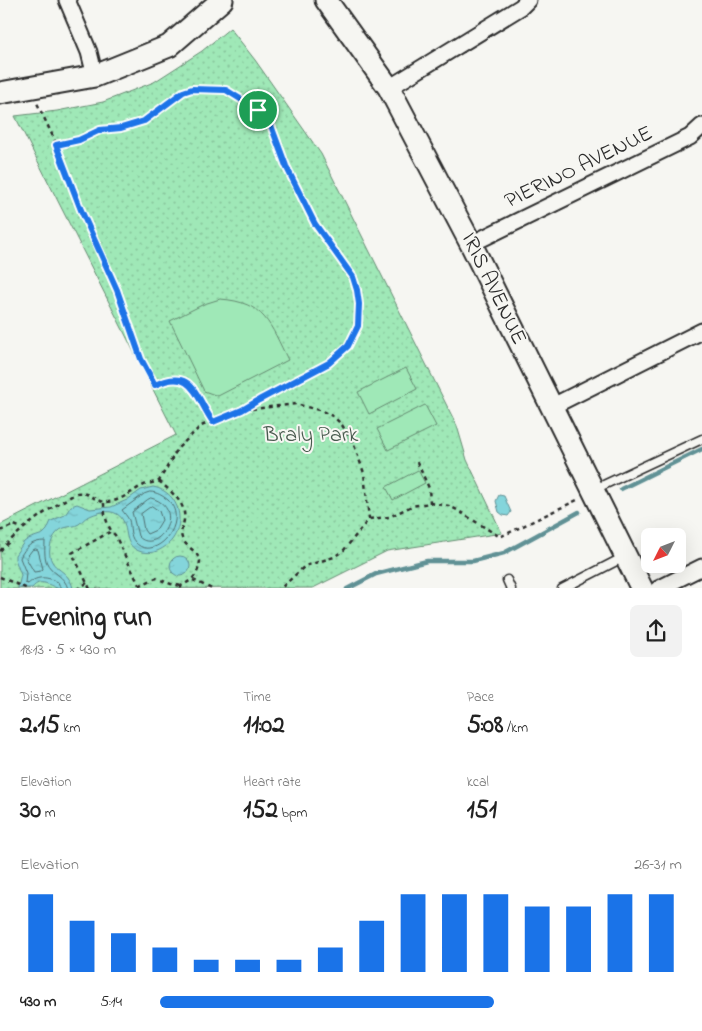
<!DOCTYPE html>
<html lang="en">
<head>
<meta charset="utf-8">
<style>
	:root { --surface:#fff; --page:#f2f2f2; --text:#222; --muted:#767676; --accent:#1a73e8 }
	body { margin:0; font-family:"Indie Flower",sans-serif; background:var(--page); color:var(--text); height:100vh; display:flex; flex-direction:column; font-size:19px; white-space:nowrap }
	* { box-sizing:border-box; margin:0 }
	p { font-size:16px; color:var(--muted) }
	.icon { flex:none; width:28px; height:28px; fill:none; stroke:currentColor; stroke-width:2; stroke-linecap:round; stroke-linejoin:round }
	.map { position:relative; height:588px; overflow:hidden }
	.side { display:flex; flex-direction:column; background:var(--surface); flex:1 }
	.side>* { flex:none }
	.needle { width:32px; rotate:228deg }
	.tools { position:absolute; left:641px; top:528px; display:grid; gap:10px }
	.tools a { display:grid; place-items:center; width:45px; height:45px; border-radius:8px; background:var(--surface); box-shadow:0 5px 20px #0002; font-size:25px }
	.pin { position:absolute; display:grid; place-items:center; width:42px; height:42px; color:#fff; margin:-21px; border:2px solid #fff; border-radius:50%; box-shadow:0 1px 5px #0007 }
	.round { display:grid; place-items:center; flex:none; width:52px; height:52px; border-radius:8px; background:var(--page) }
	.headline { display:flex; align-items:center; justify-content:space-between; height:85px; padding:0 20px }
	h1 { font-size:28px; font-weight:700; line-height:38px }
	.metrics { display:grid; grid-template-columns:repeat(3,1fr); gap:8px; height:85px; padding:5px 20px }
	.metrics div { display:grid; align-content:center }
	.metrics b { font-size:25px; font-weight:700 }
	.metrics small { font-size:14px; font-weight:400 }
	.metrics p { font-size:14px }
	.chart { height:140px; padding:10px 20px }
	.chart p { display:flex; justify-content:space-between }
	.chart svg { width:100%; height:90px; margin-top:5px; stroke:var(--accent); stroke-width:6 }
	ul { padding:0 20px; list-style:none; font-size:16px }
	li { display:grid; grid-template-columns:80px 60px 1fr; align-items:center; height:38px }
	li i { height:12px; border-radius:6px; background:var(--accent) }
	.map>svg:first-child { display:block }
	.grass { fill:url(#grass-dots); stroke:#658a71 }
	.garden { fill:#9fe8b7; stroke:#658a71 }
	.water { fill:url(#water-ripples); stroke:#609195 }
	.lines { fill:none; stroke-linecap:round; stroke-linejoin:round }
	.shore { stroke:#4f6f71; stroke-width:1 }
	.stream { stroke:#609195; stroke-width:4.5 }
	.lane-casing { stroke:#2b2b2b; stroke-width:11 }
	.street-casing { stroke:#2b2b2b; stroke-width:19 }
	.secondary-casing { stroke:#2b2b2b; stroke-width:25 }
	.path { stroke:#2b2b2b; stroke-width:2.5; stroke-dasharray:4 4; stroke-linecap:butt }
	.lane { stroke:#f6f6f2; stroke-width:8 }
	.street { stroke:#f6f6f2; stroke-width:15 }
	.secondary { stroke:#f6f6f2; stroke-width:21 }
	.route-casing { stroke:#fff; stroke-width:10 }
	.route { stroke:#1a73e8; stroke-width:6 }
	.labels { text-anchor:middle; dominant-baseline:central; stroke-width:4; stroke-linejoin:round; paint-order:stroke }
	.street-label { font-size:22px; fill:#2b2b2b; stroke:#f6f6f2 }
	.park-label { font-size:22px; fill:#485a4e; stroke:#f6f6f2 }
</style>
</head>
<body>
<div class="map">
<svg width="702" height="589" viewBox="0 0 702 589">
	<defs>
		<pattern id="grass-dots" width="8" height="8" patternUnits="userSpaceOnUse" patternTransform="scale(1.25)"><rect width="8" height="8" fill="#9fe8b7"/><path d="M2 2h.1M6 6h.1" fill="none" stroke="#89c79e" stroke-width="1.8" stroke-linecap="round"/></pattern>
		<pattern id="water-ripples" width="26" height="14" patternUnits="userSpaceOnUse" patternTransform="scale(1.25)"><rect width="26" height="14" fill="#84d5db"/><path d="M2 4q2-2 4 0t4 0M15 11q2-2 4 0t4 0" fill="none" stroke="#72b7bc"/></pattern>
	</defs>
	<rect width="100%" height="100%" fill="#f6f6f2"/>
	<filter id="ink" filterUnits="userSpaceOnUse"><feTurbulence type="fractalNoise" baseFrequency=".02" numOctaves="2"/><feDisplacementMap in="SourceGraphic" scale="10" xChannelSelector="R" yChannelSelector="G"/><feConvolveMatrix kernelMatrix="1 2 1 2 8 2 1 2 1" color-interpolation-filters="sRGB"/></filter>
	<g filter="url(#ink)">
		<!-- grass -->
		<path class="grass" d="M230,28L255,60L321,154L457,426L467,460L502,533L387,551L313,588L0,589V525L176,435L15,116L57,111L103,102L154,82L202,51Z"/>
		<!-- garden -->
		<g class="garden">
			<path d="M220,299C265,302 270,324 288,360L218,396L204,391L170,321L204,304Z"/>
			<path d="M406,368L417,389L369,414L358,392Z"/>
			<path d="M425,405L436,426L388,450L377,429Z"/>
			<path d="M418,470L425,483L393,500L386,487Z"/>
		</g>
		<!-- water -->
		<g class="water">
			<path d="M153,487C186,493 188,539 157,551C153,553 147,553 142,552C119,546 132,523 117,514C109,509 95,513 88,517C84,518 82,522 79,524C74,527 70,526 64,528C54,531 48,546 50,556C53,571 68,569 73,588C69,588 63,589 60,589C49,586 41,577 32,588H18L21,575L15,559V555L24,542L28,539L43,534L47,530L51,521L65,515L71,506L77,504L90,509L111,507L127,500L141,490Z"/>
			<path d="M499,495L504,496L511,512L508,516L503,515L499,512L496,501Z"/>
			<circle cx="180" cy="566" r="10"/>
		</g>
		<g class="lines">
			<!-- shore -->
			<g class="shore">
				<path d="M150,492C157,492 163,496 168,500C191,522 154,564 135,542C129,535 131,527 129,520C127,516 124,513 122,510L144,494Z"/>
				<path d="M151,498C189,508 157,557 138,536L132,512L147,500Z"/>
				<path d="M152,506L159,511L162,520L156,530L147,534L144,530L141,514Z"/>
				<path d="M36,549L38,550L43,569L41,571L34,572L26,558L32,550Z"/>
				<path d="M61,589L58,582C47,577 38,575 28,584L25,583L26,573L20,558C25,546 33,541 45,541C45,547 44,554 46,561C51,574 65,575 68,589"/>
			</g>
			<!-- stream -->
			<g class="stream">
				<path d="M621,489L702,449"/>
				<path d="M347,589L376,574L427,561H473L504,553L579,512"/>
			</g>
			<!-- lane casing -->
			<g class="lane-casing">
				<g id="lane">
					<path d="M595,489L702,439"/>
					<path d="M507,580L511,589"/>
					<path d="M562,589L624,557"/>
				</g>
			</g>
			<!-- street casing -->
			<g class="street-casing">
				<g id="street">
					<path d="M67,0L89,52L95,76"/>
					<path d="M389,88L521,7L528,0"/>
					<path d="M471,244L690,137L702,126"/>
					<path d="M551,407L702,331"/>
					<path d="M658,589L702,567"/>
				</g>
			</g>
			<!-- secondary casing -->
			<g class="secondary-casing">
				<g id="secondary">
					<path d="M326,0L389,88L471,244L642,589"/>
					<path d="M0,93L95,76L169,46L222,0"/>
				</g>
			</g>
			<!-- path -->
			<g class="path">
				<path d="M57,146L81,210L117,290L141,359L155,385C193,367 195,396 213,422"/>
				<path d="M244,410L296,404L322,411L334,417L342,425L354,445L364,473L369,519L344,550L334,557L305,566L280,589"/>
				<path d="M417,462L429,488L430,503"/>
				<path d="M159,481C171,492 187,503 184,520C183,527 179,534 183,540C188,549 196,549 200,561C198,575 193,580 181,586V589"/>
				<path d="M104,503C104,513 107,528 115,535L139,585"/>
				<path d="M369,519L389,517L412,506L430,503L449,506L457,510L500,537L579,499"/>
				<path d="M0,531L14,525L22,528"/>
				<path d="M0,551C23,526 48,509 77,493C89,491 96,503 107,502C122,501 131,491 144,485C148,483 154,483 159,481L178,448L201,426L242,410L259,400L329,363L339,355L347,346L358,326L359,304L357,290L353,277L345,265L315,224L287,166L269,120L258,110L226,90L192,89L183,92L144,121L121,128L100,130L79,140L57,145L37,103"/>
				<path d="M0,577L28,589"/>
				<path d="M193,580L212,589"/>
				<path d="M77,589L87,583"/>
				<path d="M90,589L72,553L110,532"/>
				<path d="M132,589L156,578L171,584L182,586"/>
			</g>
			<!-- lane -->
			<use href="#lane" class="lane"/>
			<!-- street -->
			<use href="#street" class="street"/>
			<!-- secondary -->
			<use href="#secondary" class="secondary"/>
		</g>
	</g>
	<g class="lines" filter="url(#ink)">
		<!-- route casing -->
		<g class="route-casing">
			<path id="route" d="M192,89L226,90L258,110L269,120L286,166L315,224L353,277L357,290L359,304L358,326L348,346L329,363L259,400L242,410L213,422C195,396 193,367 155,385L141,359L117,290L81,210L56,145L79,140L100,130L121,128L144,121L183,92Z"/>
		</g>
		<!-- route -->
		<use href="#route" class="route"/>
	</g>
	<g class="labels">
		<!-- street labels -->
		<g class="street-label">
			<text transform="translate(579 168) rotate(-26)">PIERINO AVENUE</text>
			<text transform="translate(493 289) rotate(64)">IRIS AVENUE</text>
		</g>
		<!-- park labels -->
		<g class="park-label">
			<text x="311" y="436">Braly Park</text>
		</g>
	</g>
</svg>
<div class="tools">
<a><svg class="needle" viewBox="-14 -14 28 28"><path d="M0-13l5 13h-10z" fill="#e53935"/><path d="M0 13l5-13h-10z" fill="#767676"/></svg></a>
</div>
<div class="pin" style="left:258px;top:110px;background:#1e9e55"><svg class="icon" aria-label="arrive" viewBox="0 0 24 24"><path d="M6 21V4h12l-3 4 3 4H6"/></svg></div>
</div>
<section class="side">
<div class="headline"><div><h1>Evening run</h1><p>18:13 · 5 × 430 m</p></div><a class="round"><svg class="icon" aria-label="share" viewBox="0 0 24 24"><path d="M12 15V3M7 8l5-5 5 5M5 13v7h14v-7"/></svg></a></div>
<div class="metrics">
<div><p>Distance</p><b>2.15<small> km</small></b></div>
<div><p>Time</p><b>11:02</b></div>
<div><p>Pace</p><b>5:08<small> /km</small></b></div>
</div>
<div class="metrics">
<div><p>Elevation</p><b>30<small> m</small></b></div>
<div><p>Heart rate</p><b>152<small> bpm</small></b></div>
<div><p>kcal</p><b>151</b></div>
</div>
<div class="chart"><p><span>Elevation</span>26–31 m</p>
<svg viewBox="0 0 160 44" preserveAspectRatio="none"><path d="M5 44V6M15 44V19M25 44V25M35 44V32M45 44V38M55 44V38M65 44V38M75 44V32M85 44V19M95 44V6M105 44V6M115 44V6M125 44V12M135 44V12M145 44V6M155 44V6"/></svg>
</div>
<ul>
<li><b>430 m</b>5:14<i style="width:64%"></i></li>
</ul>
</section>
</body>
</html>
